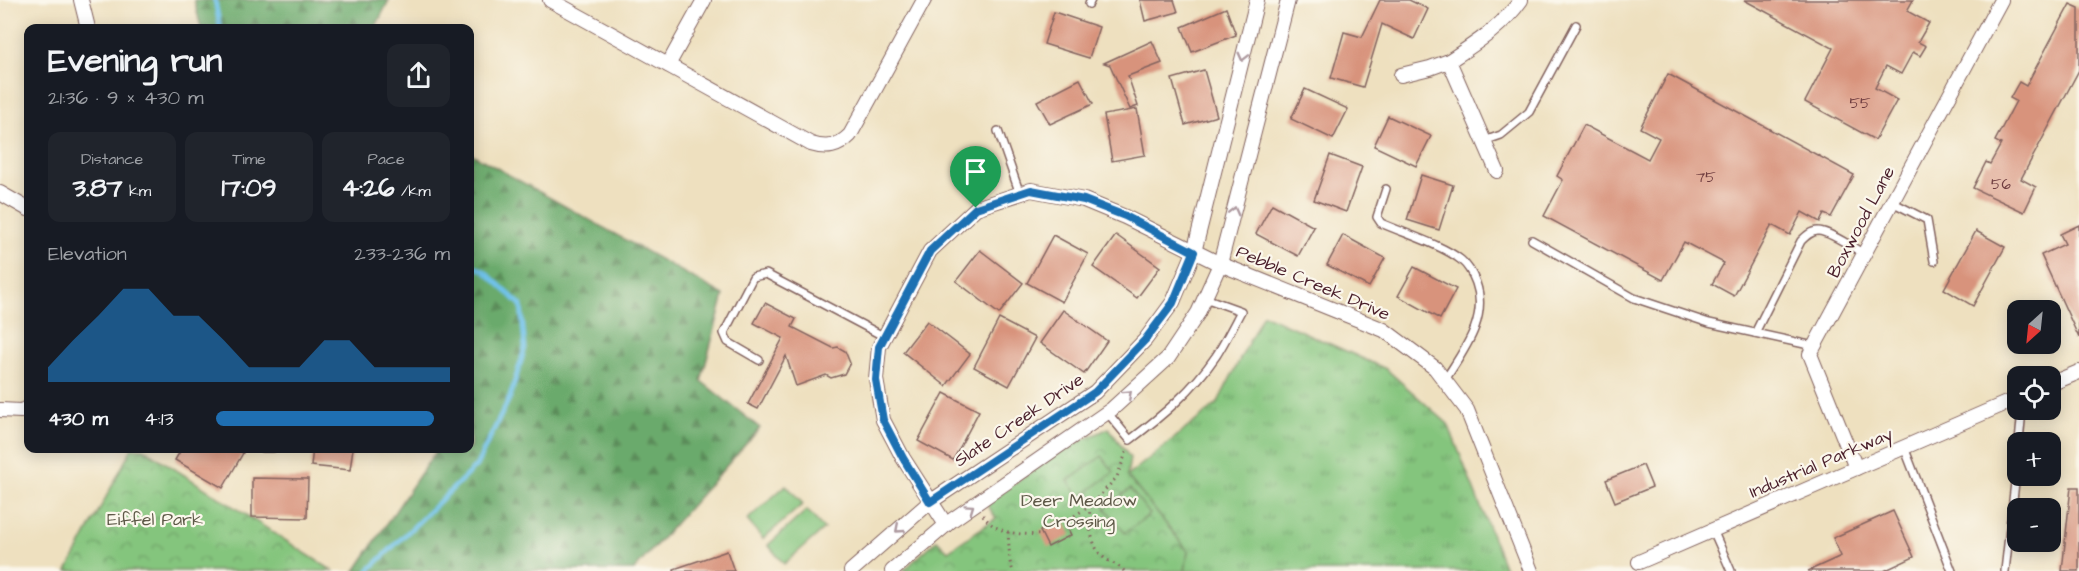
<!DOCTYPE html>
<html lang="en">
<head>
<meta charset="utf-8">
<style>
	:root { --surface:#171b24; --page:#20242c; --text:#f1f3f6; --muted:#9ea1a6; --accent:#1f6fb2 }
	body { margin:0; font-family:"Architects Daughter",sans-serif; background:var(--page); color:var(--text); height:100vh; display:flex; flex-direction:column; font-size:22px; white-space:nowrap }
	* { box-sizing:border-box; margin:0 }
	p { font-size:20px; color:var(--muted) }
	.icon { flex:none; width:33px; height:33px; fill:none; stroke:currentColor; stroke-width:2; stroke-linecap:round; stroke-linejoin:round }
	.map { position:relative; flex:1; overflow:hidden }
	.details { position:absolute; left:24px; top:24px; width:450px; height:429px; display:flex; flex-direction:column; background:var(--surface); border-radius:12px; box-shadow:0 3px 15px #0003 }
	.details>* { flex:none }
	.needle { width:39px; rotate:207deg }
	.fabs { position:absolute; left:2007px; top:300px; display:grid; gap:12px }
	.fabs a { display:grid; place-items:center; width:54px; height:54px; border-radius:12px; background:var(--surface); box-shadow:0 3px 15px #0003; font-size:30px }
	.pin { position:absolute; display:grid; place-items:center; width:51px; height:51px; color:#fff; margin:-62px -26px; border-radius:50% 50% 50% 0; rotate:-45deg; box-shadow:0 0 6px #0007 }
	.pin .icon { rotate:45deg }
	.round { display:grid; place-items:center; flex:none; width:63px; height:63px; border-radius:12px; background:var(--page) }
	.summary { display:flex; align-items:center; justify-content:space-between; height:102px; padding:0 24px }
	h1 { font-size:33px; font-weight:800; line-height:45px }
	.stats { display:grid; grid-template-columns:repeat(3,1fr); gap:9px; height:102px; padding:6px 24px }
	.stats div { display:grid; align-content:center; border-radius:12px; background:var(--page); text-align:center }
	.stats b { font-size:26px; font-weight:800 }
	.stats small { font-size:16px; font-weight:400 }
	.stats p { font-size:16px }
	.chart { height:168px; padding:12px 24px }
	.chart p { display:flex; justify-content:space-between }
	.chart svg { width:100%; height:108px; margin-top:6px; fill:var(--accent); opacity:.7 }
	ul { padding:0 24px; list-style:none; font-size:20px }
	li { display:grid; grid-template-columns:96px 72px 1fr; align-items:center; height:45px }
	li i { height:15px; border-radius:8px; background:var(--accent) }
	.map>svg:first-child { display:block }
	.grass { fill:url(#grass-tufts); stroke:#677254; stroke-width:1.5 }
	.forest { fill:url(#forest-firs); stroke:#5a644c; stroke-width:1.5 }
	.park { fill:url(#park-crowns); stroke:#677254; stroke-width:1.5 }
	.pitch { fill:#84c57d; stroke:#677254; stroke-width:1.5 }
	.lines { fill:none; stroke-linecap:round; stroke-linejoin:round }
	.stream { stroke:#70c2ec; stroke-width:4.5 }
	.building { fill:#d8937c }
	.service-casing { stroke:#83635f; stroke-width:10 }
	.minor-casing { stroke:#83635f; stroke-width:16 }
	.path { stroke:#83635f; stroke-width:3; stroke-dasharray:1.5 4.5; stroke-linecap:butt }
	.service { stroke:#fff; stroke-width:7 }
	.minor { stroke:#fff; stroke-width:14 }
	.oneway { stroke:#ae9aa0 }
	.route-casing { stroke:#fff; stroke-width:12 }
	.route { stroke:#1f6fb2; stroke-width:8 }
	.labels { text-anchor:middle; dominant-baseline:central; stroke-width:4.5; stroke-linejoin:round; paint-order:stroke }
	.number-label { font-size:15px; fill:#6e3c3f }
	.street-label { font-size:18px; fill:#4a1f2b; stroke:#fbf7ec }
	.park-label { font-size:18px; fill:#5e5948; stroke:#fbf7ec }
</style>
</head>
<body>
<div class="map">
<svg width="2079" height="571" viewBox="0 0 2079 571">
	<defs>
		<pattern id="grass-tufts" width="24" height="20" patternUnits="userSpaceOnUse" patternTransform="scale(1.5)"><rect width="24" height="20" fill="#84c57d"/><path d="M3 7l-1-3M5 7V3M7 7l1-3M15 17l-1-3M17 17v-4M19 17l1-3" fill="none" stroke="#6e9f67"/></pattern>
		<pattern id="forest-firs" width="22" height="20" patternUnits="userSpaceOnUse" patternTransform="scale(1.5)"><rect width="22" height="20" fill="#6baa6c"/><path d="M5 1l3.5 6h-7zM16 11l3.5 6h-7z" fill="#5a8a59"/></pattern>
		<pattern id="park-crowns" width="20" height="18" patternUnits="userSpaceOnUse" patternTransform="scale(1.5)"><rect width="20" height="18" fill="#84c57d"/><path d="M2 6a3 3 0 1 1 6 0M12 15a3 3 0 1 1 6 0" fill="none" stroke="#6e9f67"/></pattern>
	</defs>
	<rect width="100%" height="100%" fill="#fbf7ec"/>
	<filter id="ink" filterUnits="userSpaceOnUse"><feTurbulence type="fractalNoise" baseFrequency=".0167" numOctaves="2"/><feDisplacementMap in="SourceGraphic" scale="12" xChannelSelector="R" yChannelSelector="G"/><feConvolveMatrix kernelMatrix="1 2 1 2 8 2 1 2 1" color-interpolation-filters="sRGB"/></filter>
	<filter id="wash" filterUnits="userSpaceOnUse"><feTurbulence type="fractalNoise" baseFrequency=".008" numOctaves="4" result="noise"/><feDisplacementMap in="SourceGraphic" scale="24" xChannelSelector="R" yChannelSelector="G"/><feGaussianBlur stdDeviation="1.35" result="paint"/><feColorMatrix in="noise" values="0 0 0 0 0 0 0 0 0 0 0 0 0 0 0 0 0 1.4 0 .05"/><feComposite in="paint" operator="in"/></filter>
	<g filter="url(#wash)">
		<rect width="100%" height="100%" fill="#eee0bf"/>
		<!-- grass -->
		<path class="grass" d="M1263,314L1386,369L1448,424L1506,571H1185L1188,551L1127,476L1217,404Z"/>
		<!-- forest -->
		<g class="forest">
			<path d="M194,0H389L375,28H201Z"/>
			<path d="M470,153L724,295L701,381L760,428L634,570L355,571L437,449L470,448Z"/>
		</g>
		<!-- park -->
		<g class="park">
			<path d="M1109,428L1130,458L1127,476L1188,551L1185,571H903L937,540L948,551L996,518L986,503L1064,449Z"/>
			<path d="M132,448L144,449L333,571H67Z"/>
		</g>
		<!-- pitch -->
		<g class="pitch">
			<path d="M1102,456L1114,472L1080,497L1068,481Z"/>
			<path d="M786,485L803,504L763,539L747,520Z"/>
			<path d="M1130,489L1150,514L1125,533L1105,508Z"/>
			<path d="M807,510L824,529L784,564L768,545Z"/>
		</g>
		<g class="lines">
			<!-- stream -->
			<g class="stream">
				<path d="M215,0L220,28"/>
				<path d="M368,571L476,466L510,397L525,348L521,305L484,271L470,264"/>
			</g>
		</g>
		<g id="blocks">
			<!-- building -->
			<g class="building">
				<path d="M1140,0H1174L1178,12L1145,21Z"/>
				<path d="M1380,0H1409L1428,9L1414,39L1382,24L1363,87L1331,78L1344,32L1362,37Z"/>
				<path d="M1744,0H1913L1907,11L1929,23L1918,42L1926,46L1920,56L1913,52L1901,74L1886,66L1875,88L1897,100L1875,140L1805,102L1833,48Z"/>
				<path d="M2070,4L2079,8V70L2021,179L2036,187L2024,212L1973,188L1986,162L1990,164L2001,144L1995,141L2016,101L2010,98L2019,82L2026,86Z"/>
				<path d="M1226,8L1236,35L1192,52L1182,27Z"/>
				<path d="M1054,12L1099,27L1089,58L1044,44Z"/>
				<path d="M1152,41L1162,63L1128,76L1138,106L1130,109L1110,65L1104,63Z"/>
				<path d="M1204,70L1217,116L1185,125L1172,79Z"/>
				<path d="M1668,74L1854,175L1831,217L1824,214L1820,222L1802,212L1790,235L1772,225L1734,296L1712,284L1724,263L1684,242L1663,280L1544,216L1563,180L1557,176L1584,125L1648,159L1659,138L1640,128Z"/>
				<path d="M1080,79L1093,104L1050,124L1037,101Z"/>
				<path d="M1305,89L1348,109L1333,139L1291,119Z"/>
				<path d="M1137,109L1145,155L1112,161L1104,115Z"/>
				<path d="M1388,116L1431,136L1416,166L1374,146Z"/>
				<path d="M1330,155L1362,167L1346,212L1314,200Z"/>
				<path d="M1421,175L1453,185L1439,230L1407,220Z"/>
				<path d="M1272,204L1314,227L1298,256L1256,234Z"/>
				<path d="M2079,225V338L2041,255L2065,244L2060,234Z"/>
				<path d="M1976,231L2005,247L1973,306L1944,289Z"/>
				<path d="M1053,235L1088,254L1062,302L1027,283Z"/>
				<path d="M1116,235L1160,267L1137,298L1093,267Z"/>
				<path d="M1343,235L1385,258L1369,287L1327,265Z"/>
				<path d="M980,250L1023,283L999,314L956,281Z"/>
				<path d="M1414,267L1456,289L1440,319L1398,296Z"/>
				<path d="M765,303L796,319L792,327L833,348L838,347L845,351L850,363L844,374L831,378L826,375L796,386L786,356L758,409L748,404L783,338L754,323Z"/>
				<path d="M1063,310L1107,341L1084,374L1040,343Z"/>
				<path d="M999,319L1035,338L1009,386L974,367Z"/>
				<path d="M927,321L970,354L946,386L903,352Z"/>
				<path d="M944,393L979,411L953,460L918,441Z"/>
				<path d="M182,448H234L243,453L223,488L175,460Z"/>
				<path d="M313,448H353L350,470L311,466Z"/>
				<path d="M1643,465L1652,487L1615,502L1606,480Z"/>
				<path d="M252,478L308,479L307,518L252,517Z"/>
				<path d="M2071,487H2079V571H2062Z"/>
				<path d="M1893,511L1914,557L1884,571H1808L1841,556L1833,538Z"/>
				<path d="M1063,519L1071,535L1048,547L1040,531Z"/>
				<path d="M727,551L734,571H674V569Z"/>
			</g>
		</g>
	</g>
	<g filter="url(#ink)">
		<use href="#blocks" fill-opacity="0" stroke="#83635f" stroke-width="1.5"/>
		<g class="lines">
			<!-- service casing -->
			<g class="service-casing">
				<g id="service">
					<path d="M1089,4L1091,0"/>
					<path d="M998,131L1020,194"/>
					<path d="M1484,141L1501,135L1529,112L1576,25"/>
					<path d="M1386,189L1377,217L1381,223C1403,233 1443,245 1461,260C1467,265 1473,275 1476,283C1489,319 1463,351 1445,380"/>
					<path d="M1892,202L1927,220L1934,261"/>
					<path d="M1532,240L1634,298L1709,323L1814,346"/>
					<path d="M1755,333L1801,241C1806,236 1811,231 1818,231C1829,231 1854,248 1864,254"/>
					<path d="M759,360L728,342L724,333L753,277L766,274L885,337"/>
					<path d="M1107,412L1130,440C1162,416 1193,390 1216,356C1225,342 1233,326 1241,311L1205,298"/>
					<path d="M2019,442L2022,410"/>
					<path d="M1904,447L1952,571"/>
					<path d="M263,448H273"/>
					<path d="M1713,530L1731,571"/>
					<path d="M2005,571L2018,456"/>
				</g>
			</g>
			<!-- minor casing -->
			<g class="minor-casing">
				<g id="minor">
					<path d="M81,0L88,28"/>
					<path d="M550,0L811,144C827,149 838,147 850,135L924,0"/>
					<path d="M668,65L704,0"/>
					<path d="M1401,75L1430,68L1449,61"/>
					<path d="M1497,171L1449,61C1476,43 1502,27 1521,0"/>
					<path d="M0,193L28,209"/>
					<path d="M2050,384L2079,372"/>
					<path d="M0,410L21,411L28,408"/>
					<path d="M1856,468L1810,354L2001,0"/>
					<path d="M946,525L903,458L883,420L876,379L879,347L930,251L976,208L1031,190L1084,200L1125,217L1220,264L1384,330L1435,368L1467,410L1531,571"/>
					<path d="M1639,562L2018,398"/>
					<path d="M851,571L930,502L1095,392L1145,340L1173,302L1194,252L1257,0"/>
					<path d="M892,571L952,520L1112,409L1168,358L1198,313L1220,264L1288,0"/>
				</g>
			</g>
			<!-- path -->
			<g class="path">
				<path d="M983,515C996,535 1020,534 1042,535"/>
				<path d="M1064,522L1090,506"/>
				<path d="M1008,532L1010,562L1013,571"/>
				<path d="M1124,571C1118,564 1110,563 1103,557C1091,547 1087,519 1091,505L1117,477L1127,450"/>
			</g>
			<!-- service -->
			<use href="#service" class="service"/>
			<!-- minor -->
			<use href="#minor" class="minor"/>
		</g>
		<!-- one-way arrows -->
		<defs><path id="oneway-chevron" d="M-2-3.5L2.5 0L-2 3.5" fill="none" stroke-width="1.6" stroke-linecap="round" stroke-linejoin="round" transform="scale(1.5)"/></defs>
		<g class="oneway">
			<use href="#oneway-chevron" transform="translate(1243 57) rotate(104)"/>
			<use href="#oneway-chevron" transform="translate(1234 211) rotate(-76)"/>
			<use href="#oneway-chevron" transform="translate(1128 394) rotate(-42)"/>
			<use href="#oneway-chevron" transform="translate(970 508) rotate(-35)"/>
			<use href="#oneway-chevron" transform="translate(899 529) rotate(139)"/>
		</g>
	</g>
	<g class="lines" filter="url(#ink)">
		<!-- route casing -->
		<g class="route-casing">
			<path id="route" d="M1031,190L1084,200L1125,216L1194,252L1173,303L1145,340L1095,392L930,502L903,458L883,420L876,380L879,347L930,251L976,208Z"/>
		</g>
		<!-- route -->
		<use href="#route" class="route"/>
	</g>
	<g class="labels">
		<!-- number labels -->
		<g class="number-label">
			<text x="1860" y="103">55</text>
			<text x="1706" y="177">75</text>
			<text x="2001" y="184">56</text>
		</g>
		<!-- street labels -->
		<g class="street-label">
			<text transform="translate(1861 222) rotate(-62)">Boxwood Lane</text>
			<text transform="translate(1313 283) rotate(23)">Pebble Creek Drive</text>
			<text transform="translate(1019 420) rotate(-34)">Slate Creek Drive</text>
			<text transform="translate(1821 463) rotate(-23)">Industrial Parkway</text>
		</g>
		<!-- park labels -->
		<g class="park-label">
			<text x="1079" y="500">Deer Meadow<tspan x="1079" dy="21">Crossing</tspan></text>
			<text x="155" y="519">Eiffel Park</text>
		</g>
	</g>
</svg>
<div class="fabs">
<a><svg class="needle" viewBox="-14 -14 28 28"><path d="M0-13l5 13h-10z" fill="#e53935"/><path d="M0 13l5-13h-10z" fill="#9ea1a6"/></svg></a>
<a><svg class="icon" aria-label="locate" viewBox="0 0 24 24"><circle cx="12" cy="12" r="6"/><path d="M12 2v4M12 18v4M2 12h4M18 12h4"/></svg></a>
<a>+</a>
<a>−</a>
</div>
<div class="pin" style="left:976px;top:208px;background:#1e9e55"><svg class="icon" aria-label="arrive" viewBox="0 0 24 24"><path d="M6 21V4h12l-3 4 3 4H6"/></svg></div>
<section class="details">
<div class="summary"><div><h1>Evening run</h1><p>21:36 · 9 × 430 m</p></div><a class="round"><svg class="icon" aria-label="share" viewBox="0 0 24 24"><path d="M12 15V3M7 8l5-5 5 5M5 13v7h14v-7"/></svg></a></div>
<div class="stats">
<div><p>Distance</p><b>3.87<small> km</small></b></div>
<div><p>Time</p><b>17:09</b></div>
<div><p>Pace</p><b>4:26<small> /km</small></b></div>
</div>
<div class="chart"><p><span>Elevation</span>233–236 m</p>
<svg viewBox="0 0 160 44" preserveAspectRatio="none"><path d="M0 44V38L10 27L20 17L30 6L40 6L50 17L60 17L70 27L80 38L90 38L100 38L110 27L120 27L130 38L140 38L150 38L160 38V44z"/></svg>
</div>
<ul>
<li><b>430 m</b>4:13<i style="width:93%"></i></li>
</ul>
</section>
</div>
</body>
</html>
